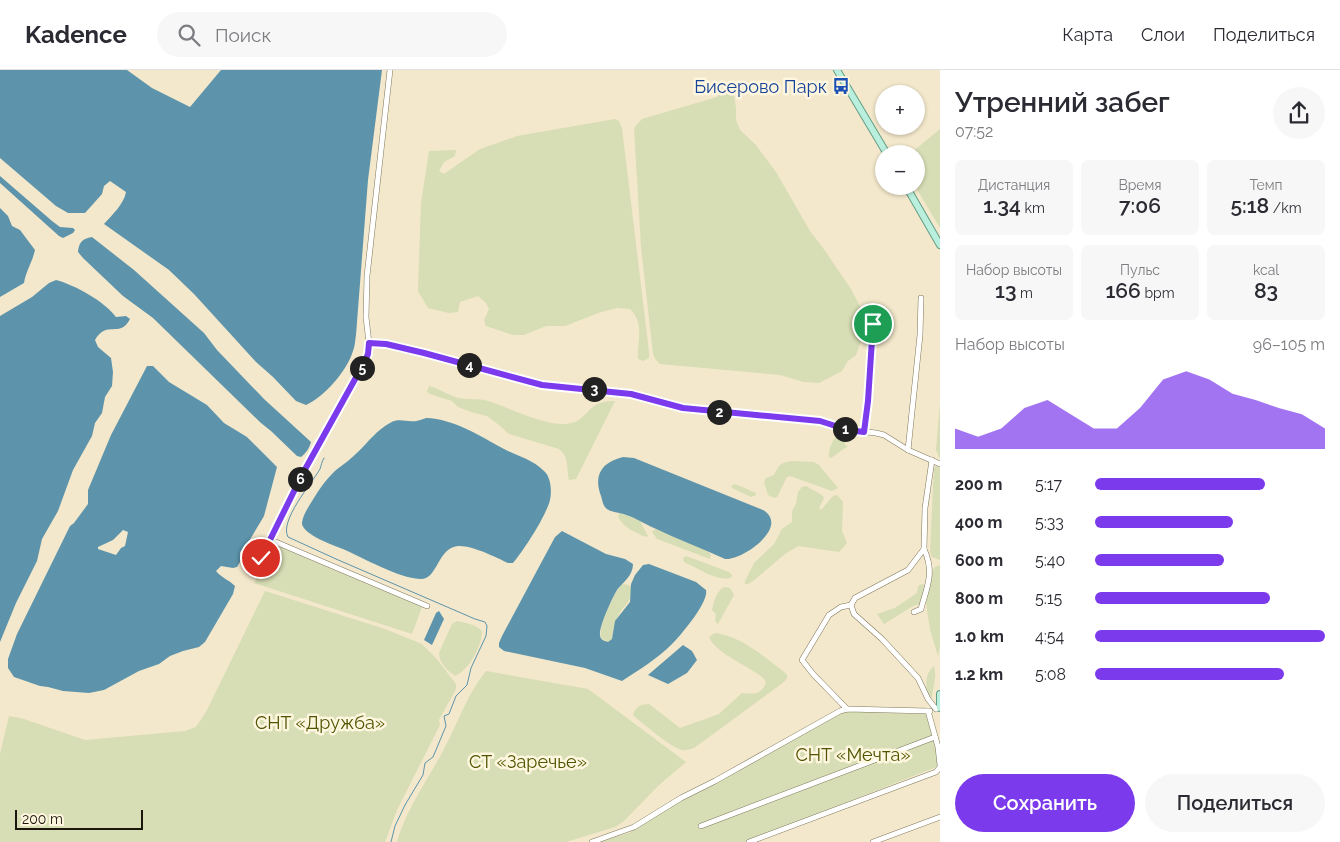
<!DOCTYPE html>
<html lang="ru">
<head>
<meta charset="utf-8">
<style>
	:root { --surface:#fff; --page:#f7f7f7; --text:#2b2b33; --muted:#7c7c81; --line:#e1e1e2; --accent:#7c3aed }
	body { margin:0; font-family:Raleway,sans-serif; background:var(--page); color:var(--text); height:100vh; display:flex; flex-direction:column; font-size:19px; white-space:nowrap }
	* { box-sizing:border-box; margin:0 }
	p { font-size:16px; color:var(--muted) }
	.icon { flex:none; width:28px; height:28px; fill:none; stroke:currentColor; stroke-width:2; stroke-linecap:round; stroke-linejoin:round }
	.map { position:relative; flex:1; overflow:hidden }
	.drawer { display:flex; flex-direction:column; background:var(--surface); width:400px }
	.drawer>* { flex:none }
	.controls { position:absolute; left:875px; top:15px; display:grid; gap:10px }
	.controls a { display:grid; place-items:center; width:50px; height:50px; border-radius:50%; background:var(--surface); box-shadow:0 1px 4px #0004; font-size:25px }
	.scale { position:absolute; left:15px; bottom:12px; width:128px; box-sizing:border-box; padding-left:5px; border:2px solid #1b170c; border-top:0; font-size:14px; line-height:18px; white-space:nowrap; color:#1b170c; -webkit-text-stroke:4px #fef6de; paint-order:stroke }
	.pin { position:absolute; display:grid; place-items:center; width:42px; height:42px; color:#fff; margin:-21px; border:2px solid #fff; border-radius:50%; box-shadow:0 1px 5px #0007 }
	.km { position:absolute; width:25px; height:25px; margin:-12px; border-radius:50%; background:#222; color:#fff; font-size:14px; line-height:25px; text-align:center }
	.round { display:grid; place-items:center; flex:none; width:52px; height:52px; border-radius:26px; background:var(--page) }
	.overview { display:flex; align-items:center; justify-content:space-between; height:85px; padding:0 15px }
	h1 { font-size:28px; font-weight:600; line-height:38px }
	.metrics { display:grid; grid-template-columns:repeat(3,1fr); gap:8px; height:85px; padding:5px 15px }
	.metrics div { display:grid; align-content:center; border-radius:8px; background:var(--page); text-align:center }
	.metrics b { font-size:21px; font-weight:600 }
	.metrics small { font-size:14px; font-weight:400 }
	.metrics p { font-size:14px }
	.chart { height:140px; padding:10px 15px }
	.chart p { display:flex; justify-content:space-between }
	.chart svg { width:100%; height:90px; margin-top:5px; fill:var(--accent); opacity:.7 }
	.action { display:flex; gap:10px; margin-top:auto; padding:10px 15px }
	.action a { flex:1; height:58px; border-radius:30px; background:var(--accent); color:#fff; font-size:20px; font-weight:600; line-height:58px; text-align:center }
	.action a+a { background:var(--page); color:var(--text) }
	ul { padding:0 15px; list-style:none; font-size:16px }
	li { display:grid; grid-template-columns:80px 60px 1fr; align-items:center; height:38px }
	li i { height:12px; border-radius:6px; background:var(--accent) }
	header { display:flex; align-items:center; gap:30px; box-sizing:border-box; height:70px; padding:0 25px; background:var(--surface); border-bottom:1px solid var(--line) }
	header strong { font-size:24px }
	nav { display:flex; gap:28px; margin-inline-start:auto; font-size:18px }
	.search { width:350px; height:45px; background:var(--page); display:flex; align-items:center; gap:12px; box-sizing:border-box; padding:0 18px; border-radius:28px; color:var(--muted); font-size:19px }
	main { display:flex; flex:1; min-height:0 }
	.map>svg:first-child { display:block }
	.green { fill:#d7ddb4 }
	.water { fill:#5d94ab; fill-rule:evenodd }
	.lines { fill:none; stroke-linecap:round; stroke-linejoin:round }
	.stream { stroke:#5d94ab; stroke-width:1 }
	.minor-casing { stroke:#7f765b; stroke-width:6 }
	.major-casing { stroke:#649d86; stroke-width:8 }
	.minor { stroke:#fff; stroke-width:5 }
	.major { stroke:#baefdd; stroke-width:6 }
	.route-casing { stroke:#fff; stroke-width:10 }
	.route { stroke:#7c3aed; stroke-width:6 }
	.labels { text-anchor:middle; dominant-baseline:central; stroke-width:5; stroke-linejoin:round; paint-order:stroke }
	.transit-label { font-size:18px; fill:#164399; stroke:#fef6de; text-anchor:end }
	.park-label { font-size:18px; fill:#4f5500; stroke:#fef6de }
</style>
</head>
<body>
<header>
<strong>Kadence</strong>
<div class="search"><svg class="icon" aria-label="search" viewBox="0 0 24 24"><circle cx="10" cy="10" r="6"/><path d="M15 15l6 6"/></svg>Поиск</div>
<nav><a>Карта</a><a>Слои</a><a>Поделиться</a></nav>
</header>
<main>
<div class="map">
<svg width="940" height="772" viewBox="0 0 940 772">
	<rect width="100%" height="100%" fill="#f3e8cb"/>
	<!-- green -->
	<g class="green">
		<path d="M723,20L730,21L734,25L736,38V50L740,60L755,74L776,102L810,161L823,178L851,219L868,252L856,285L848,291L842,301L819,313L804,312L780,305L660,294L656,290L653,284L641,177L634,58L642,49L717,27Z"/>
		<path d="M615,49L619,51L622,58L649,282V288L643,291L638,289C637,271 645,253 630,239L617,238L601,242L565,256H546L524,265H513L486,256L484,250L489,239L486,233L478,226L460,232L458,242L449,243L428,238L418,221L421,133L429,81L456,80L455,86L444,92L439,101L444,104L480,79L517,66Z"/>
		<path d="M940,59V158L915,116L916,84H910Z"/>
		<path d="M429,316C440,319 448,325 458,328C467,330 478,328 488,331C510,338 543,355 565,354C590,353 584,330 615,331L576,409L569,410C566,397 570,388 559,379L509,364L499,355L487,346L471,342L458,337L452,331L430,324L427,322Z"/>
		<path d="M940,333V389L936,380Z"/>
		<path d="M846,362L845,375L848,376L831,388L829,387C828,379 833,370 838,364Z"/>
		<path d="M793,391L814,392L819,395L838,418L832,421L790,406L787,407L777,427L774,428L768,425L764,412L766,408L774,405C780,394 779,393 793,391Z"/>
		<path d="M936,396L940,398V490L932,487L930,482L934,398Z"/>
		<path d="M735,414L756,423V425L751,427L732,418L731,416Z"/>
		<path d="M806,416L822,425L824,428L819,438L821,440L833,426L837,425L843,432L842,461L847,473L839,482L798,476L785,484L753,511L748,514H745V511L754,493L774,474L782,459L792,452V441L796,434L798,422L802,417Z"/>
		<path d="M620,443L640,451L648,466L646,467C636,463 622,457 618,446Z"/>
		<path d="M655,459L708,481L711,485L710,489L657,469L652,462Z"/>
		<path d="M275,475L422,537L412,564L254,513Z"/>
		<path d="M686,486L729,502L732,505L731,508C715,511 698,498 684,492L683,488Z"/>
		<path d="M940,495V575L938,586L930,560L926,533L933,500L935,497Z"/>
		<path d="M622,514L629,515L632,518C630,535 626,532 619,544C615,553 614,560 612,569L608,572L601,568C598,557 614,522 622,514Z"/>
		<path d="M922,514L925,516L920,534L913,536L884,554L877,544L895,538L917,523L918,516Z"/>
		<path d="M724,517L730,518L734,525L718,554L715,551L716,544L712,540C714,531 716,522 724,517Z"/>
		<path d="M265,521L385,559L422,574L436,588L456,614V619L439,650L440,655L397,740L385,772H0V684L9,646L24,649L85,670L185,661L196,657L206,642Z"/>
		<path d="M457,551C466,553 475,554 482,561C482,576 469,600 455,606C448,601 439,593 439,583L452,554Z"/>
		<path d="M715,563C741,566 763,586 783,601L787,605V608L784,612L694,678C689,679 686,681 682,680C669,676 646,656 635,647L633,645C635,637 641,634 649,634L680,658L719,644L742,623C753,624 761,625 766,613C764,601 717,587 709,567Z"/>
		<path d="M934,596C937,604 933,618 932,627H930C924,618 925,603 934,596Z"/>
		<path d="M486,601L588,619L686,692L659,715L624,751L615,757L566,772H397C405,741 429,708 444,679C458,653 467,624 486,601Z"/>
		<path d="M855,641L911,644L928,643L939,696L745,772H597L629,763L662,740L841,643Z"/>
	</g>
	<!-- water -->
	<g class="water">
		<path d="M0,0H127L152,18L190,37L221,0H382L368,110L356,265C355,271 355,276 353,281C347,301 324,327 306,335L296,331L273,307L256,292L194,224L169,200L104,154C112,145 124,134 126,122L110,111L104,116L102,124L85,143H68L56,136L0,88Z"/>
		<path d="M0,106L52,151L60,157L73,158L75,160L73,163L63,168L59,166L0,113Z"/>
		<path d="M0,138L8,146L12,156L20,160L35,180C32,193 26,201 24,213L0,227Z"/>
		<path d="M92,167L134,200L204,263L217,280L264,329L311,372C309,379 306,383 301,387L297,386L271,361L261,353L153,248L123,226L83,188L78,182C79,172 82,169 92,167Z"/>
		<path d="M56,210C75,215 104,231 116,247L126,246L130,249C120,269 107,249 95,270L98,277L111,288L113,302L112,316L105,327L102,343L95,353L92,366L73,400L58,441L42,469L37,491L16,533L0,572V246L32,227L49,213Z"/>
		<path d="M147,296H153L169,312L207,335L224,353L247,367L277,397L264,446L245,478L240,482V492L237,497L233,498L221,496L216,501C222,508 229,510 235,516L233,524L205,572L199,577L183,581L170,586L159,594L139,601L104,620L89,623L63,621L48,617L40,616L14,607L8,598V589L17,564L70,456L74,453L88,434V420L111,365ZM123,460L128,462L125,476L121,478L116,485L98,479V477L113,470Z"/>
		<path d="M426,348C454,349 480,366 504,379C517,386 532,389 544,401C551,407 552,421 550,430C546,446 524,480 513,493H508C496,487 471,475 458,476C437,478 438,510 420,509C399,508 363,488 343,479C333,475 304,465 302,454C302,448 306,441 309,436C317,423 324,411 336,400C344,394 352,388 359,381C369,371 377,360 390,353C402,346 409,356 426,348Z"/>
		<path d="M623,387L634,388L763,440C790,456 744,490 725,489C701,478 677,469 654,458C645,454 636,448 626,445C620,442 609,443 605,437C603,435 602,429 601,426C593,405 602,392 623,387Z"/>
		<path d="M562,461L606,484L625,489L633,494C633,506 623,512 617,520C612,528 599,557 600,565C600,570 605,571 608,572L612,569L615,551L630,532L631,514L635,505L643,495L649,494L696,512L706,520C709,532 681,565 672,574C658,588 639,600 622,611L585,598L504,581L499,577V573L502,566L555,467Z"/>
		<path d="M439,541L444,549L432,575L424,570L436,543Z"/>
		<path d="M683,575L692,581L697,590L687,603L668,614L648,605Z"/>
	</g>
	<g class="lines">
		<!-- stream -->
		<path class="stream" d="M324,388C322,391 321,396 320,399C312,413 279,451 288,467L336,489L475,549L485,552L487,556L486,566L471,598L467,615L456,626L449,644L444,646L446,656L433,687L425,693L423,705L405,735L395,756L391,772"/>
		<!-- minor casing -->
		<g class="minor-casing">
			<g id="minor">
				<path d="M369,273L386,274L424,283L512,305L526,311L542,315L631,324L683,338L820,351L848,360L876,363L884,365L908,380L940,394"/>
				<path d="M865,362L868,331L873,254"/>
				<path d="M908,380L920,265L921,228"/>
				<path d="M932,390L925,438L924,479L908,500L855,528L851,535L854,544L882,569L918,608L928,629L936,639"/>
				<path d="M271,470L427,536"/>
				<path d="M261,488L303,403L355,310L368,284L369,273L366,247L367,206L390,0"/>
				<path d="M914,542L921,539C927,516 935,503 924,479"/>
				<path d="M847,639L813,604L802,590L829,545L841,537L851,535"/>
				<path d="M930,641H928L938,677L940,695"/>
				<path d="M701,756L935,667"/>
				<path d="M592,772L634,757L681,728L715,711L840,641L847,639L928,641"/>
				<path d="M749,772L936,702L940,697"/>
				<path d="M873,772L940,747"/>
			</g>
		</g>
		<!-- major casing -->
		<g class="major-casing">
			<g id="major">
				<path d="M837,0L887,84"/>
				<path d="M906,116L940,175"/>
				<path d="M940,624V638"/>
			</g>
		</g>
		<!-- minor -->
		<use href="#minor" class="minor"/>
		<!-- major -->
		<use href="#major" class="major"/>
	</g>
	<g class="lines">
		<!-- route casing -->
		<g class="route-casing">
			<path id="route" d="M261,488L303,403L364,293L368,284L369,273L386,274L424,283L542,315L631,324L683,338L820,351L848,360L864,362L868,331L873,254"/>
		</g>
		<!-- route -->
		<use href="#route" class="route"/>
	</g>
	<!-- icons -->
	<defs>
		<g id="bus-bare" transform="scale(1.35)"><path d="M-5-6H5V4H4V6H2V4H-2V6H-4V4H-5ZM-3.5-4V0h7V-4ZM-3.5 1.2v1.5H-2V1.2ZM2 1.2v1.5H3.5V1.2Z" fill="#1a4fb4" stroke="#fef6de" stroke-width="2.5" paint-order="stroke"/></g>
	</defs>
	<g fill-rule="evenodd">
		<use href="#bus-bare" x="841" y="16"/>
	</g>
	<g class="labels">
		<!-- transit labels -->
		<g class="transit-label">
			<text x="827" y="16">Бисерово Парк</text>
		</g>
		<!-- park labels -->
		<g class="park-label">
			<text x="320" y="652">СНТ «Дружба»</text>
			<text x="853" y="684">СНТ «Мечта»</text>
			<text x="528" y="691">СТ «Заречье»</text>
		</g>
	</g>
</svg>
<div class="controls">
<a>+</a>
<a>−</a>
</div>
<div class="scale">200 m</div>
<div class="pin" style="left:873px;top:254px;background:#1e9e55"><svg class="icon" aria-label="arrive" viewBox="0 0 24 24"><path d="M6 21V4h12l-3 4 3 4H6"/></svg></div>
<div class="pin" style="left:261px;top:488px;background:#d93025"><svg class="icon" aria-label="check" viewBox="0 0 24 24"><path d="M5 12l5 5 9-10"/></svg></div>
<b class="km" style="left:845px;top:359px">1</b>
<b class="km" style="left:719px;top:342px">2</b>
<b class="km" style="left:594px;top:319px">3</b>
<b class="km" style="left:469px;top:295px">4</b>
<b class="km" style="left:362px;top:298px">5</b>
<b class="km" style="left:300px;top:409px">6</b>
</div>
<section class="drawer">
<div class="overview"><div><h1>Утренний забег</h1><p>07:52</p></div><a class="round"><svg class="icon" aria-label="share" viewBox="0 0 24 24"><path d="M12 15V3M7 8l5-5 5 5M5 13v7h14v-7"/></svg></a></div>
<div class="metrics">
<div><p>Дистанция</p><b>1.34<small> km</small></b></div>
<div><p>Время</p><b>7:06</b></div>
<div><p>Темп</p><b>5:18<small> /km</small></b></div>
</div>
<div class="metrics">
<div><p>Набор высоты</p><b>13<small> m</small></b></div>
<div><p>Пульс</p><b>166<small> bpm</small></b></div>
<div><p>kcal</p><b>83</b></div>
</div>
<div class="chart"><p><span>Набор высоты</span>96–105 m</p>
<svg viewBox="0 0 160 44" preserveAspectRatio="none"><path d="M0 44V34L10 38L20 34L30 24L40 20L50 27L60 34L70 34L80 24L90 10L100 6L110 10L120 17L130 20L140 24L150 27L160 34V44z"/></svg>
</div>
<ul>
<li><b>200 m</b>5:17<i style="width:74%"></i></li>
<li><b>400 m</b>5:33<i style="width:60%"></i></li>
<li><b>600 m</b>5:40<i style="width:56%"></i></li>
<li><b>800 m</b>5:15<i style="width:76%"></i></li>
<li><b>1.0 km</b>4:54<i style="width:100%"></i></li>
<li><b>1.2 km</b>5:08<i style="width:82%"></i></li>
</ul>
<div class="action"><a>Сохранить</a><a>Поделиться</a></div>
</section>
</main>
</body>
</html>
